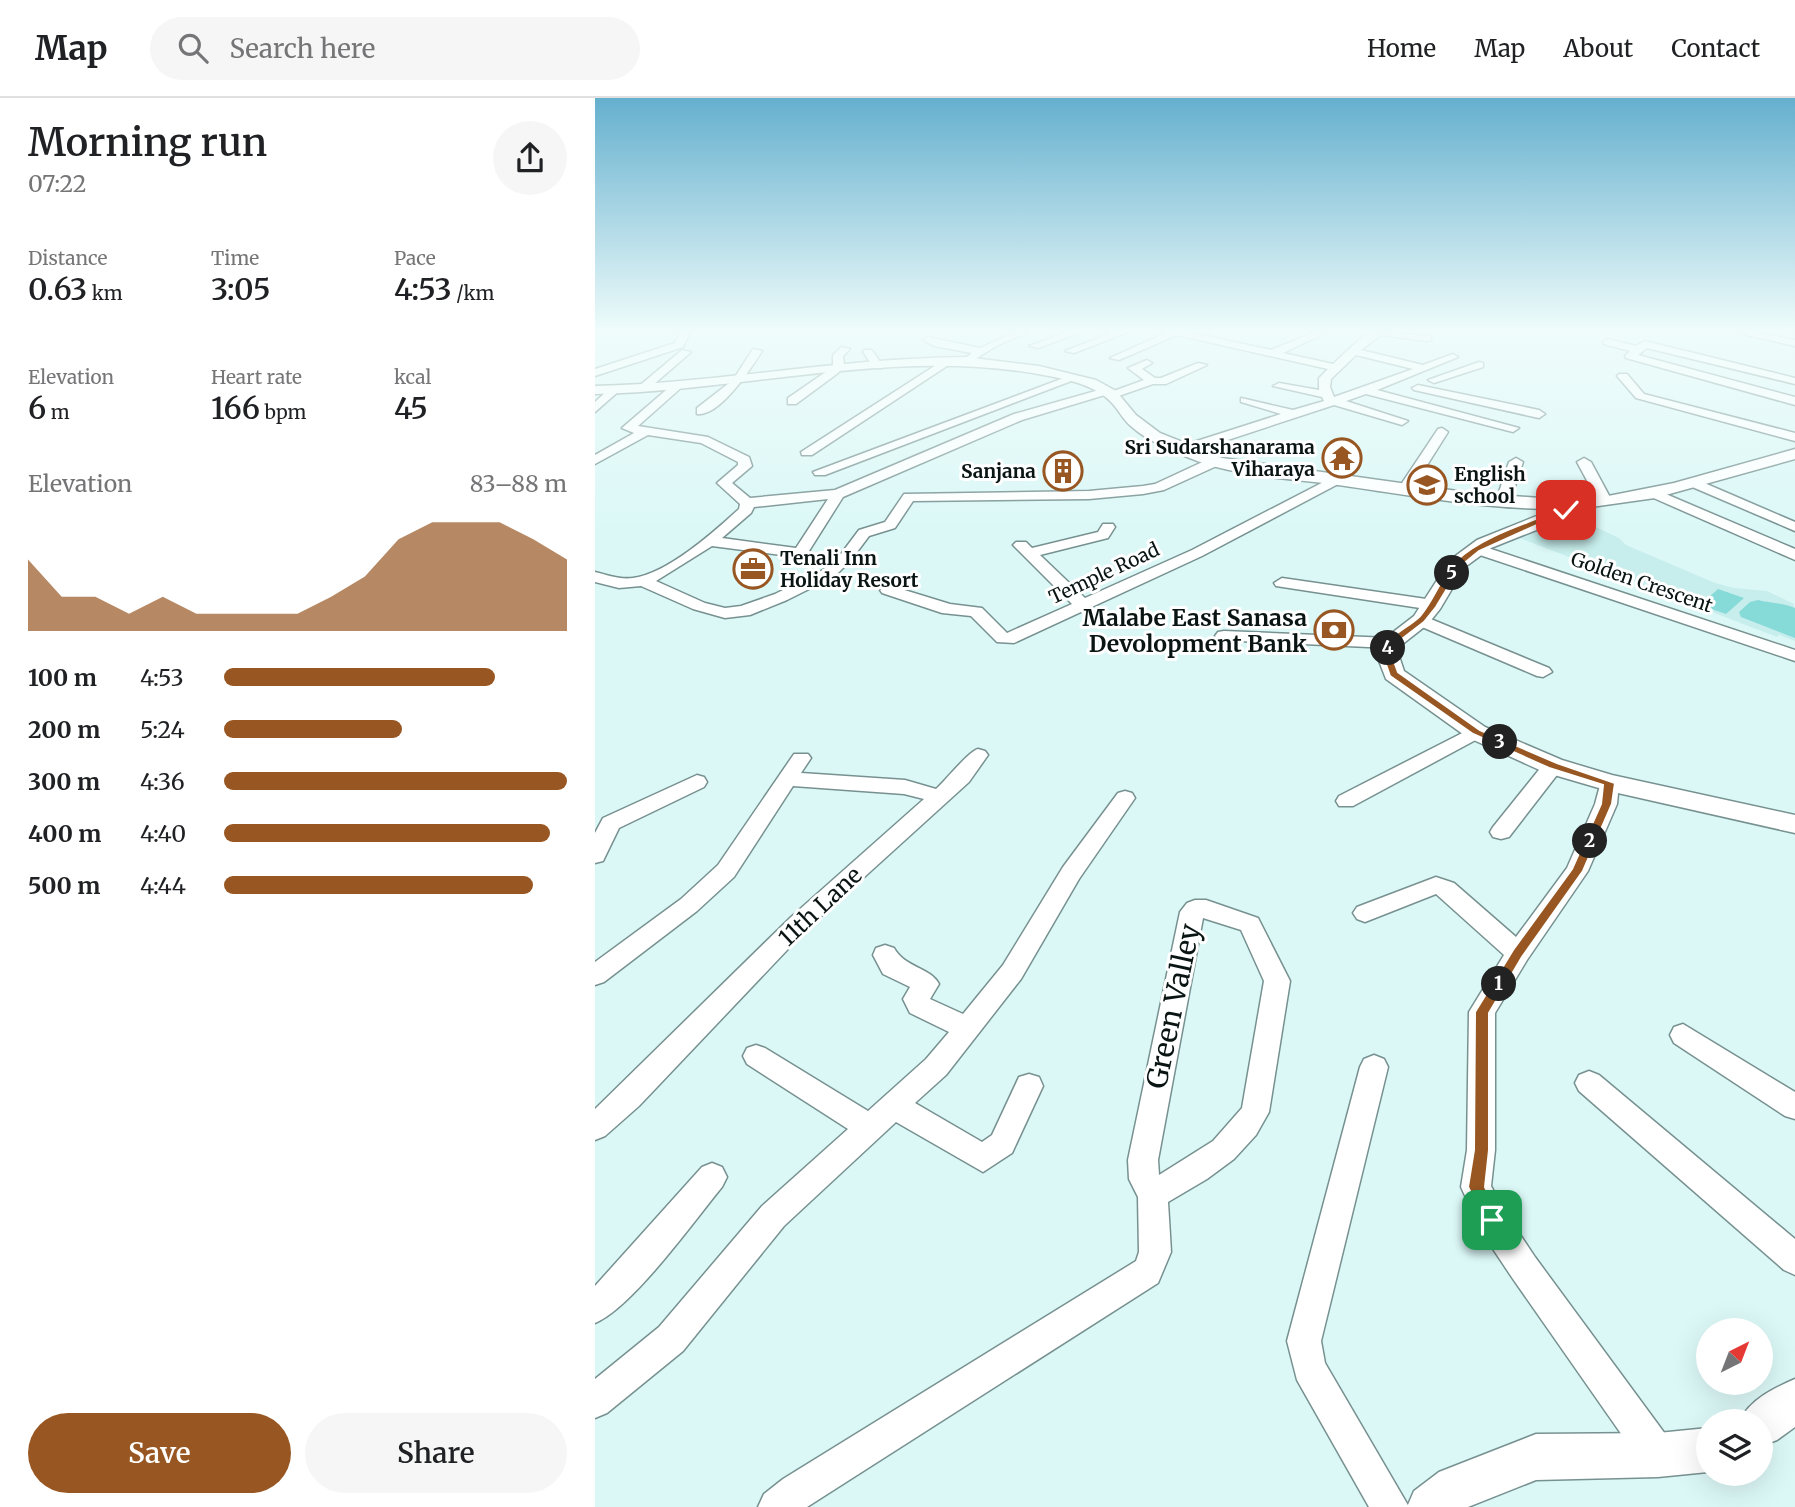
<!DOCTYPE html>
<html lang="en">
<head>
<meta charset="utf-8">
<style>
	:root { --surface:#fff; --page:#f6f6f6; --text:#202124; --muted:#757577; --line:#e0e0e0; --accent:#985722 }
	body { margin:0; font-family:Merriweather,serif; background:var(--page); color:var(--text); height:100vh; display:flex; flex-direction:column; font-size:26px; white-space:nowrap }
	* { box-sizing:border-box; margin:0 }
	p { font-size:23px; color:var(--muted) }
	.icon { flex:none; width:38px; height:38px; fill:none; stroke:currentColor; stroke-width:2; stroke-linecap:round; stroke-linejoin:round }
	.map { position:relative; flex:1; overflow:hidden }
	.panel { display:flex; flex-direction:column; background:var(--surface); width:595px }
	.panel>* { flex:none }
	.needle { width:46px; rotate:42deg }
	.tools { position:absolute; left:1101px; top:1220px; display:grid; gap:14px }
	.tools a { display:grid; place-items:center; width:77px; height:77px; border-radius:50%; background:var(--surface); box-shadow:0 7px 28px #0002; font-size:35px }
	.pin { position:absolute; display:grid; place-items:center; width:60px; height:60px; color:#fff; margin:-30px; border-radius:14px; box-shadow:0 4px 10px #0006 }
	.km { position:absolute; width:35px; height:35px; margin:-18px; border-radius:50%; background:#222; color:#fff; font-size:19px; line-height:35px; text-align:center }
	.round { display:grid; place-items:center; flex:none; width:74px; height:74px; border-radius:37px; background:var(--page) }
	.headline { display:flex; align-items:center; justify-content:space-between; height:119px; padding:0 28px }
	h1 { font-size:38px; font-weight:600; line-height:52px }
	.figures { display:grid; grid-template-columns:repeat(3,1fr); gap:10px; height:119px; padding:7px 28px }
	.figures div { display:grid; align-content:center }
	.figures b { font-size:30px; font-weight:600 }
	.figures small { font-size:19px; font-weight:400 }
	.figures p { font-size:19px }
	.chart { height:196px; padding:14px 28px }
	.chart p { display:flex; justify-content:space-between }
	.chart svg { width:100%; height:126px; margin-top:7px; fill:var(--accent); opacity:.7 }
	.primary-button { display:flex; gap:14px; margin-top:auto; padding:14px 28px }
	.primary-button a { flex:1; height:80px; border-radius:42px; background:var(--accent); color:#fff; font-size:28px; font-weight:600; line-height:80px; text-align:center }
	.primary-button a+a { background:var(--page); color:var(--text) }
	ul { padding:0 28px; list-style:none; font-size:23px }
	li { display:grid; grid-template-columns:112px 84px 1fr; align-items:center; height:52px }
	li i { height:18px; border-radius:9px; background:var(--accent) }
	header { display:flex; align-items:center; gap:42px; box-sizing:border-box; height:98px; padding:0 35px; background:var(--surface); border-bottom:2px solid var(--line) }
	header strong { font-size:33px }
	nav { display:flex; gap:38px; margin-inline-start:auto; font-size:24px }
	.search { width:490px; height:63px; background:var(--page); display:flex; align-items:center; gap:18px; box-sizing:border-box; padding:0 24px; border-radius:38px; color:var(--muted); font-size:26px }
	main { display:flex; flex:1; min-height:0 }
	.map>svg:first-child { display:block }
	.built { fill:#c7eeec }
	.green { fill:#86dad8 }
	.lines { fill:none; stroke-linecap:round; stroke-linejoin:round }
	.minor-casing { stroke:#779190; stroke-width:3 }
	.major-casing { stroke:#779190; stroke-width:3 }
	.minor { fill:#fff; fill-rule:evenodd }
	.major { fill:#fff; fill-rule:evenodd }
	.route { fill:#985722; stroke:#fff; stroke-width:2 }
	.labels { text-anchor:middle; dominant-baseline:central; stroke-width:6; stroke-linejoin:round; paint-order:stroke }
	.far-poi-label { font-size:19px; font-weight:bold; fill:#091413; stroke:#fff; text-anchor:end }
	.far-street-label { font-size:19px; fill:#091413; stroke:#fff }
	.poi-label { font-size:23px; font-weight:bold; fill:#091413; stroke:#fff; text-anchor:end }
	.street-label { font-size:23px; fill:#091413; stroke:#fff }
	.near-street-label { font-size:28px; fill:#091413; stroke:#fff }
</style>
</head>
<body>
<header>
<strong>Map</strong>
<div class="search"><svg class="icon" aria-label="search" viewBox="0 0 24 24"><circle cx="10" cy="10" r="6"/><path d="M15 15l6 6"/></svg>Search here</div>
<nav><a>Home</a><a>Map</a><a>About</a><a>Contact</a></nav>
</header>
<main>
<section class="panel">
<div class="headline"><div><h1>Morning run</h1><p>07:22</p></div><a class="round"><svg class="icon" aria-label="share" viewBox="0 0 24 24"><path d="M12 15V3M7 8l5-5 5 5M5 13v7h14v-7"/></svg></a></div>
<div class="figures">
<div><p>Distance</p><b>0.63<small> km</small></b></div>
<div><p>Time</p><b>3:05</b></div>
<div><p>Pace</p><b>4:53<small> /km</small></b></div>
</div>
<div class="figures">
<div><p>Elevation</p><b>6<small> m</small></b></div>
<div><p>Heart rate</p><b>166<small> bpm</small></b></div>
<div><p>kcal</p><b>45</b></div>
</div>
<div class="chart"><p><span>Elevation</span>83–88 m</p>
<svg viewBox="0 0 160 44" preserveAspectRatio="none"><path d="M0 44V19L10 32L20 32L30 38L40 32L50 38L60 38L70 38L80 38L90 32L100 25L110 12L120 6L130 6L140 6L150 12L160 19V44z"/></svg>
</div>
<ul>
<li><b>100 m</b>4:53<i style="width:79%"></i></li>
<li><b>200 m</b>5:24<i style="width:52%"></i></li>
<li><b>300 m</b>4:36<i style="width:100%"></i></li>
<li><b>400 m</b>4:40<i style="width:95%"></i></li>
<li><b>500 m</b>4:44<i style="width:90%"></i></li>
</ul>
<div class="primary-button"><a>Save</a><a>Share</a></div>
</section>
<div class="map">
<svg width="1200" height="1409" viewBox="0 0 1200 1409">
	<rect width="100%" height="100%" fill="#dbf8f7"/>
	<!-- built -->
	<path class="built" d="M973,416L1024,440L1031,447L1120,485L1139,490L1172,493L1199,506L1200,543L1184,537L1182,539L919,438Z"/>
	<!-- green -->
	<g class="green">
		<path d="M1123,491L1149,500L1131,516L1105,507Z"/>
		<path d="M1163,502C1175,505 1189,505 1200,510V540L1146,519L1144,514L1155,504Z"/>
	</g>
	<g class="lines">
		<!-- minor casing -->
		<g class="minor-casing">
			<g id="minor">
				<path d="M85,234H95L88,249L0,278V271L80,245Z"/>
				<path d="M420,234H434L403,247L372,266L367,263L377,255L339,248L328,242L333,239L385,250Z"/>
				<path d="M472,234H487L443,250L434,248Z"/>
				<path d="M519,234H533L479,255L470,253Z"/>
				<path d="M573,234H593L676,252L720,234H733L688,255L738,266L768,238L777,234L836,238V242L832,243L786,237L766,252L828,267L858,256L863,259L782,292L924,330L918,334L771,296L751,303L813,323L807,327L739,307L593,355H583V349L686,316L646,304V300L698,312L729,303L727,299L678,288L684,285L724,292V280L733,271L582,237L524,262L515,260ZM761,257L818,271L739,299L735,289L736,281Z"/>
				<path d="M1139,234H1159L1200,242V248Z"/>
				<path d="M1013,241L1041,248L1050,243L1200,280V286L1052,250L1043,257L1200,299V307L1031,260L1030,258L1035,253L1009,246L1008,244Z"/>
				<path d="M246,249L255,251L248,258L249,267L243,275L201,306H193V300L235,271L238,267V257Z"/>
				<path d="M158,251L167,253C156,270 125,319 102,316V310L138,282Z"/>
				<path d="M87,252L96,254L51,293H43V289Z"/>
				<path d="M269,252H277L288,268L287,270H279L268,254Z"/>
				<path d="M352,260L361,262L217,357H207L206,354Z"/>
				<path d="M552,262L557,265L547,271L560,280H566L603,265L612,267L571,286H558L518,300L513,296L427,322L248,399L214,453L231,462L228,465L223,467L202,459L117,448L61,483L110,505L130,510L146,508L180,496L228,472L246,456L264,432L290,424L309,396L494,393L548,388L560,386L616,360H626V366L569,392L548,396L494,401L318,403L300,430L274,438L256,462L240,478L192,502L155,517L130,520L98,511L46,488L24,490L0,484V474C13,477 25,482 38,480C72,476 120,433 144,411L145,406L122,385L143,367V364L106,345L53,337L0,366V357L39,335L27,330L77,287L87,289L43,328L113,339L154,359L157,368L137,385L155,400L240,392L419,316L511,290L516,294L549,282L533,270ZM233,401L201,450L127,440L156,415L159,409Z"/>
				<path d="M884,264L888,265V269L839,285L833,282Z"/>
				<path d="M1024,276H1032L1049,296L1200,335V343L1041,300L1022,278Z"/>
				<path d="M474,278L484,280L230,377H220L218,374Z"/>
				<path d="M823,287L944,312L950,316L944,320L819,292L817,290Z"/>
				<path d="M15,290L25,292L0,314V304Z"/>
				<path d="M847,330L853,334L817,391L810,395L805,394L803,391L843,331Z"/>
				<path d="M921,360L928,364L915,403L913,406H903L901,403L914,364Z"/>
				<path d="M989,360L996,364L1017,403L1015,406H1005L1003,403L982,364Z"/>
				<path d="M740,378L745,379V385L607,458L419,545L402,544L376,518L347,515L287,495L285,492L293,487L355,506L387,510L412,535L477,506L418,447L421,444H431L437,450L503,434L508,426H518L520,429L513,440L445,457L490,500L597,452Z"/>
				<path d="M1100,381L1200,424V433L1095,388L1093,385Z"/>
				<path d="M1059,391L1200,451V462L1054,398V392Z"/>
				<path d="M881,446L1200,552V563L876,454L873,451L876,448Z"/>
				<path d="M687,480L838,502L846,507L838,512L681,488L679,485Z"/>
				<path d="M826,517L954,570L957,574L948,579L942,578L820,526L818,522L820,518Z"/>
				<path d="M629,533L795,540L804,545L795,550L623,542L620,538L623,534Z"/>
				<path d="M881,628L888,630L891,634L888,638L758,708H744L741,703L744,698Z"/>
				<path d="M383,651L390,653L393,657L374,684L212,831L44,1008L10,1038L0,1042V1011L196,819L329,701L309,696L198,688L139,779L102,813L9,884L0,887V864L86,801L123,767L199,656H213L216,660L206,675L310,682L341,691C351,682 374,653 383,651Z"/>
				<path d="M958,662L965,663L968,668L965,673L914,739L906,741L898,739L895,734L898,729L951,663Z"/>
				<path d="M102,677L109,679L112,684L109,689L24,730L8,763L0,765V735L8,720Z"/>
				<path d="M1014,678L1021,680L1024,685L1022,706L993,773L932,862L900,915V1052L896,1088L908,1111L940,1159L1076,1344L1081,1357L1076,1370L1063,1375L1050,1370L918,1181L886,1133L866,1089L872,1052L874,914L909,857L841,796L770,824L762,821L758,815L762,809L841,779L859,785L921,839L972,770L1000,706L1007,680Z"/>
				<path d="M530,693L537,695L540,700L484,781L426,881L351,977L320,1005L387,1044L397,1037L424,979L434,976L444,979L448,988L417,1055L388,1074L301,1024L189,1128L88,1253L12,1315L0,1320V1281L64,1229L167,1108L253,1031L152,966L148,958L152,950L161,947L170,950L273,1013L331,961L354,934L315,915L308,901L315,889L288,876L278,857L281,850L290,847L299,850C310,870 335,869 344,886L335,901L368,916L408,867L468,769L523,695Z"/>
				<path d="M600,802H611L663,820L695,883L674,1014L661,1037L639,1061L612,1081L573,1104L576,1154L563,1185L212,1409H163L169,1396L188,1381L541,1163L544,1154L543,1099L534,1081L533,1062L585,814L592,805ZM608,820L646,832L669,883L647,1010L618,1043L564,1077L563,1062Z"/>
				<path d="M1088,926L1200,994V1021L1190,1018L1079,945L1075,937L1079,929Z"/>
				<path d="M779,957L789,961L793,969L726,1243L730,1265L814,1409H774L702,1282L692,1243L765,969L769,961Z"/>
				<path d="M994,973L1004,977L1200,1141V1177L1189,1172L984,993L980,985L984,977Z"/>
				<path d="M117,1065L127,1069L132,1079L127,1089C99,1123 37,1210 0,1225V1188L107,1069Z"/>
			</g>
		</g>
		<!-- major casing -->
		<g class="major-casing">
			<g id="major">
				<path d="M370,259L444,268L501,282L521,293L541,317L565,335L627,360L877,395L945,400L1013,398L1079,385L1200,351V361L1060,400L982,411L954,427L896,450L870,469L845,511L833,526L805,548L803,555L809,573L890,629L967,662L1017,677L1200,717V735L1014,693L949,674L872,639L791,581L781,555L784,545L819,518L855,462L882,442L959,411C887,411 815,397 743,387C693,380 640,379 592,359C573,351 553,343 537,329C528,322 524,312 516,304C501,288 475,282 454,278C304,248 151,293 0,296V288C124,285 246,260 370,259Z"/>
				<path d="M1200,1281V1329L1182,1342L1166,1348V1323H1145C1154,1302 1179,1290 1200,1281Z"/>
				<path d="M1113,1330V1374L1063,1379L941,1382L873,1409H812L819,1393L844,1374L941,1336L1063,1335Z"/>
			</g>
		</g>
		<!-- minor -->
		<use href="#minor" class="minor"/>
		<!-- major -->
		<use href="#major" class="major"/>
	</g>
	<!-- sky -->
	<linearGradient id="sky" x2="0" y2="1"><stop stop-color="#65b0ce"/><stop offset="0.54" stop-color="#effcfb"/><stop offset="1" stop-color="#effcfb" stop-opacity="0"/></linearGradient>
	<rect width="1200" height="431" fill="url(#sky)"/>
	<!-- route -->
	<path class="route" d="M969,410L975,412L884,453L866,468L841,509L829,524L799,547L796,555L803,574L885,632L962,665L1020,685L1017,706L988,773L927,859L894,915V1052L890,1089L906,1122L903,1127L897,1130L892,1127L873,1089L879,1052L880,914L918,852L977,771L1006,706L1008,687L954,670L878,636L795,578L787,555C793,536 812,531 825,518C839,502 846,478 861,463C886,438 936,424 969,410Z"/>
	<!-- icons -->
	<defs>
		<g id="temple-ring" transform="scale(2.0125)"><circle r="9.5" fill="#fff" stroke="#985722" stroke-width="1.5"/><path d="M0-6L5-2H3V0L6.5 2.5H4V6H1.5V3h-3V6H-4V2.5H-6.5L-3 0V-2H-5Z" fill="#985722"/></g>
		<g id="building-ring" transform="scale(2.0125)"><circle r="9.5" fill="#fff" stroke="#985722" stroke-width="1.5"/><path d="M-4-6H4V6H1V3H-1V6H-4ZM-2.5-4.3h1.7v1.8h-1.7ZM.8-4.3h1.7v1.8H.8ZM-2.5-1h1.7V.8h-1.7ZM.8-1h1.7V.8H.8Z" fill="#985722"/></g>
		<g id="school-ring" transform="scale(2.0125)"><circle r="9.5" fill="#fff" stroke="#985722" stroke-width="1.5"/><path d="M0-5L7-2L0 1L-7-2ZM-4 1L0 2.5L4 1V4Q0 6-4 4Z" fill="#985722"/></g>
		<g id="office-ring" transform="scale(2.0125)"><circle r="9.5" fill="#fff" stroke="#985722" stroke-width="1.5"/><path d="M-6-3h4V-5.5h4V-3h4V5H-6ZM-1-4.5V-3h2v-1.5ZM-6 0V1H6V0Z" fill="#985722"/></g>
		<g id="bank-ring" transform="scale(2.0125)"><circle r="9.5" fill="#fff" stroke="#985722" stroke-width="1.5"/><path d="M-6-4H6V4H-6ZM0-2.3a2.3 2.3 0 1 0 0 4.6a2.3 2.3 0 1 0 0-4.6Z" fill="#985722"/></g>
	</defs>
	<g fill-rule="evenodd">
		<use href="#temple-ring" x="747" y="360"/>
		<use href="#building-ring" x="468" y="373"/>
		<use href="#school-ring" x="832" y="387"/>
		<use href="#office-ring" x="158" y="471"/>
		<use href="#bank-ring" x="739" y="532"/>
	</g>
	<g class="labels">
		<!-- far-poi labels -->
		<g class="far-poi-label">
			<text x="720" y="349">Sri Sudarshanarama<tspan x="720" dy="22">Viharaya</tspan></text>
			<text x="441" y="373">Sanjana</text>
			<text x="859" y="376" text-anchor="start">English<tspan x="859" dy="22">school</tspan></text>
			<text x="185" y="460" text-anchor="start">Tenali Inn<tspan x="185" dy="22">Holiday Resort</tspan></text>
		</g>
		<!-- far-street labels -->
		<g class="far-street-label">
			<text transform="translate(509 475) rotate(-25)">Temple Road</text>
			<text transform="translate(1047 484) rotate(19)">Golden Crescent</text>
		</g>
		<!-- poi labels -->
		<g class="poi-label">
			<text x="712" y="519">Malabe East Sanasa<tspan x="712" dy="26">Devolopment Bank</tspan></text>
		</g>
		<!-- street labels -->
		<g class="street-label">
			<text transform="translate(225 808) rotate(-43)">11th Lane</text>
		</g>
		<!-- near-street labels -->
		<g class="near-street-label">
			<text transform="translate(578 908) rotate(-78)">Green Valley</text>
		</g>
	</g>
</svg>
<div class="tools">
<a><svg class="needle" viewBox="-14 -14 28 28"><path d="M0-13l5 13h-10z" fill="#e53935"/><path d="M0 13l5-13h-10z" fill="#757577"/></svg></a>
<a><svg class="icon" aria-label="layers" viewBox="0 0 24 24"><path d="M12 4l9 5-9 5-9-5zM3 14l9 5 9-5"/></svg></a>
</div>
<div class="pin" style="left:897px;top:1122px;background:#1e9e55"><svg class="icon" aria-label="arrive" viewBox="0 0 24 24"><path d="M6 21V4h12l-3 4 3 4H6"/></svg></div>
<div class="pin" style="left:971px;top:412px;background:#d93025"><svg class="icon" aria-label="check" viewBox="0 0 24 24"><path d="M5 12l5 5 9-10"/></svg></div>
<b class="km" style="left:904px;top:886px">1</b>
<b class="km" style="left:995px;top:743px">2</b>
<b class="km" style="left:905px;top:644px">3</b>
<b class="km" style="left:793px;top:550px">4</b>
<b class="km" style="left:857px;top:475px">5</b>
</div>
</main>
</body>
</html>
